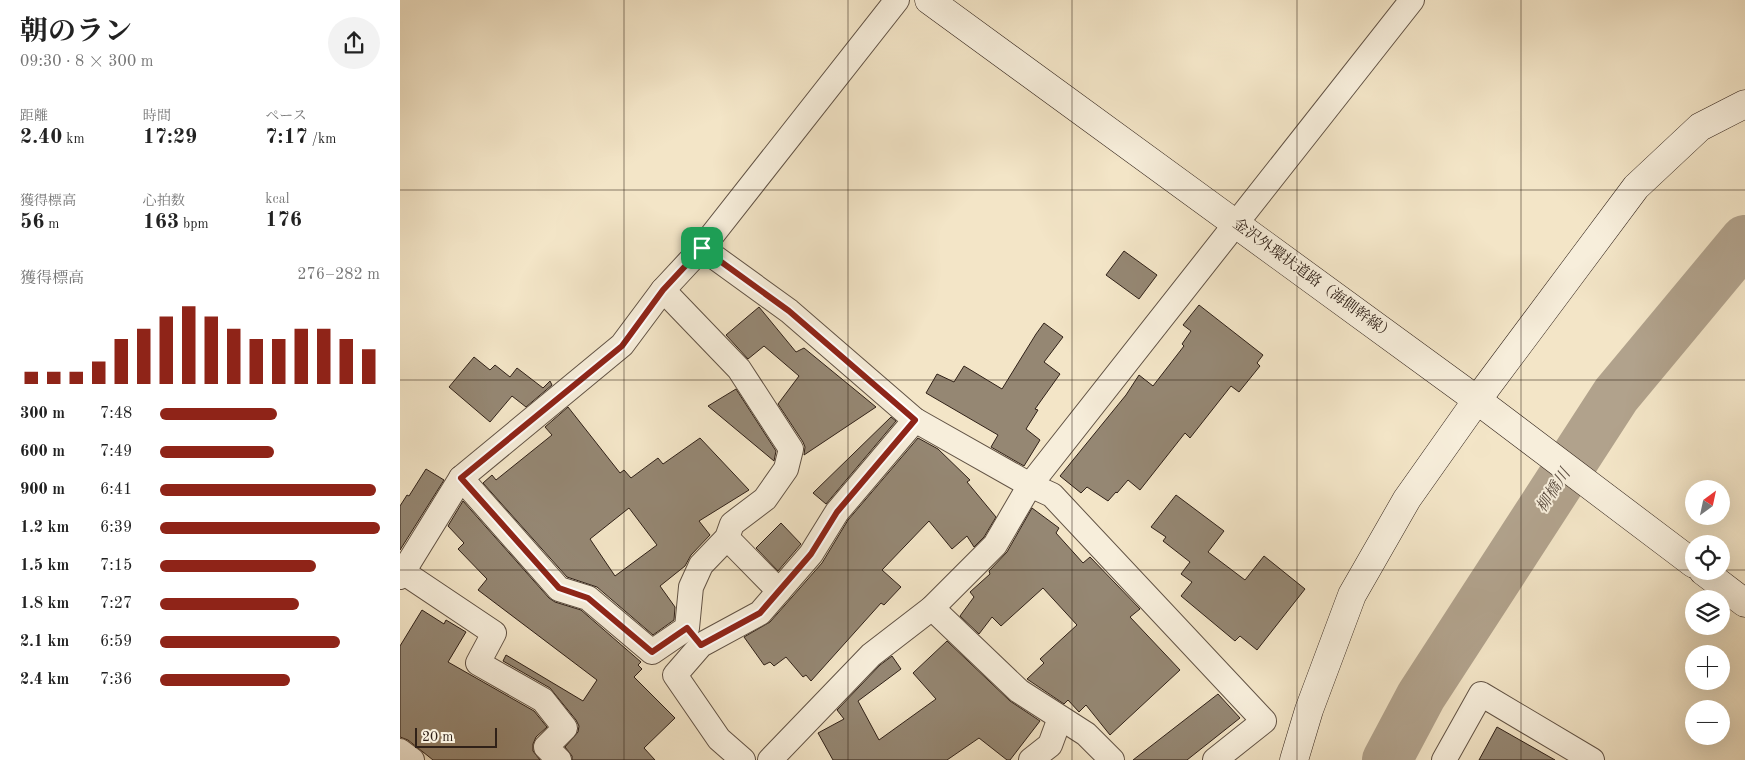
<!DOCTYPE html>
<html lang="ja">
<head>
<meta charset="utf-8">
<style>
	:root { --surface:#fff; --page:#f2f2f2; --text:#222; --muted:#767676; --accent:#8f2418 }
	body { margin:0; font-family:"Old Standard TT","Noto Serif JP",serif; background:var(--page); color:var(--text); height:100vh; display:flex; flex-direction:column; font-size:19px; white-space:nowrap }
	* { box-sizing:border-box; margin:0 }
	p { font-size:16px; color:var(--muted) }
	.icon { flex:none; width:28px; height:28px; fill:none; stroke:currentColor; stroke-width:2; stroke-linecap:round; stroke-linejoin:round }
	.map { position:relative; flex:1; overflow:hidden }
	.sheet { display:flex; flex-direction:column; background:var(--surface); width:400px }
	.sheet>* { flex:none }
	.needle { width:32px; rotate:33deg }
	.fabs { position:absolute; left:1285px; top:480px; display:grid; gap:10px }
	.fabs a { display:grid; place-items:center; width:45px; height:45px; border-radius:50%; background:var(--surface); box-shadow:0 5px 20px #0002; font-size:25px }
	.scale { position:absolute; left:15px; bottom:12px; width:82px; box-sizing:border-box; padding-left:5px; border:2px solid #302118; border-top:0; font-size:14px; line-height:18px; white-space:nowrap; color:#302118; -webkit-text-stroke:4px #f7eedb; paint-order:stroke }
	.pin { position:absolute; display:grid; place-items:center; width:42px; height:42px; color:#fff; margin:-21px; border-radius:10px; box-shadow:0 2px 8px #0006 }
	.round { display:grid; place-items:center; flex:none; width:52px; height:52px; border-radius:26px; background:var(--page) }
	.summary { display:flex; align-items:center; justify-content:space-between; height:85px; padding:0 20px }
	h1 { font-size:28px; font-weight:700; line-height:38px }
	.metrics { display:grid; grid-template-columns:repeat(3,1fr); gap:8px; height:85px; padding:5px 20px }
	.metrics div { display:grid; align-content:center }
	.metrics b { font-size:21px; font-weight:700 }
	.metrics small { font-size:14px; font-weight:400 }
	.metrics p { font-size:14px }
	.chart { height:140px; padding:10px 20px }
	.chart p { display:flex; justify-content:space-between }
	.chart svg { width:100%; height:90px; margin-top:5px; stroke:var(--accent); stroke-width:6 }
	ul { padding:0 20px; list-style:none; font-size:16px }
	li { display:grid; grid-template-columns:80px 60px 1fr; align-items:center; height:38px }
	li i { height:12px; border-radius:6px; background:var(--accent) }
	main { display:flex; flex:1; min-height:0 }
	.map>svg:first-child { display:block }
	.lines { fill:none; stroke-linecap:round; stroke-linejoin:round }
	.river { stroke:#b1a28c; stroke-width:50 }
	.building { fill:#958773; stroke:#302118; fill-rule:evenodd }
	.street-casing { stroke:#615244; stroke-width:26 }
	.secondary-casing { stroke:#302118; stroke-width:29 }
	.street { stroke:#f7eedb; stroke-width:24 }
	.secondary { stroke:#f7eedb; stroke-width:28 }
	.route-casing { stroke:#fff; stroke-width:10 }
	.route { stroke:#8f2418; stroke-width:6 }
	.grid { fill:none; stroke:#302118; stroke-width:1; stroke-opacity:0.55 }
	.labels { text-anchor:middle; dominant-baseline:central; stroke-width:4; stroke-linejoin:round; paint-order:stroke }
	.street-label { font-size:15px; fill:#302118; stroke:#f7eedb }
	.water-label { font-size:16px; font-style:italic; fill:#5d4e41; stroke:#f7eedb }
</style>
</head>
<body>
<main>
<section class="sheet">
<div class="summary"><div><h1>朝のラン</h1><p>09:30 · 8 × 300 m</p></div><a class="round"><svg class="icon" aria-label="share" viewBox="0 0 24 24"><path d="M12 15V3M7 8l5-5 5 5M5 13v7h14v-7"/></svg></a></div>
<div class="metrics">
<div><p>距離</p><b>2.40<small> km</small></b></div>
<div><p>時間</p><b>17:29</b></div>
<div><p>ペース</p><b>7:17<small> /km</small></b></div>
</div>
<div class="metrics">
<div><p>獲得標高</p><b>56<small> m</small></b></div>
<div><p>心拍数</p><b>163<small> bpm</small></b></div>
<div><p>kcal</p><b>176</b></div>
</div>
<div class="chart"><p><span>獲得標高</span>276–282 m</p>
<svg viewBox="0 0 160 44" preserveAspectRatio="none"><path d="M5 44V38M15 44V38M25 44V38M35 44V33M45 44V22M55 44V17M65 44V11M75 44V6M85 44V11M95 44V17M105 44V22M115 44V22M125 44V17M135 44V17M145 44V22M155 44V27"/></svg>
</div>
<ul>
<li><b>300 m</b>7:48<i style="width:53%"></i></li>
<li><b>600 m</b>7:49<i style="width:52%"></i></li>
<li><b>900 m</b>6:41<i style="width:98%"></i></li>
<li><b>1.2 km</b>6:39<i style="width:100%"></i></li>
<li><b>1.5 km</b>7:15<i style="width:71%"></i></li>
<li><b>1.8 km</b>7:27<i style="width:63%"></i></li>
<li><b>2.1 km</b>6:59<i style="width:82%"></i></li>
<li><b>2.4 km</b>7:36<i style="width:59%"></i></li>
</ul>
</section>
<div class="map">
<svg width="1345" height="760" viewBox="0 0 1345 760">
	<rect width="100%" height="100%" fill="#f3e5c7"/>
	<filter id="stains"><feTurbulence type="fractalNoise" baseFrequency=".004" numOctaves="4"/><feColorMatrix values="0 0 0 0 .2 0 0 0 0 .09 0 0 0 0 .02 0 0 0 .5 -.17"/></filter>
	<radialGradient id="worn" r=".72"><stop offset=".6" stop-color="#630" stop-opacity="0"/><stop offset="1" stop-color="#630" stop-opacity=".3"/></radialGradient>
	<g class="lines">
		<!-- river -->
		<path class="river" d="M987,760L1021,696L1216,395L1345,240"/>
	</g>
	<!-- building -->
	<g class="building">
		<path d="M724,251L757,275L739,299L706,275Z"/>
		<path d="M799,305L863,355L857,363L860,366L839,392L831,386L790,438L785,433L740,490L728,480L717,493L716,492L708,501L687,487L681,493L660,476L726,395L739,375L753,386L784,346L782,344L791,331L783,325Z"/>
		<path d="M359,307L396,352L404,348L476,407L404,455L405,447L403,442L378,404L399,376L364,346L348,359L326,335Z"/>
		<path d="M644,323L663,337L644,362L660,374L635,409L638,410L626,429L640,440L624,466L591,447L598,435L526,393L537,374L554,382L564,366L602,389L636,334Z"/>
		<path d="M74,357L90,370L95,365L110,377L117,368L143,388L150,381L152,385L126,407L112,396L90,422L49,387Z"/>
		<path d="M336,389L376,451L374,461L308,406Z"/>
		<path d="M168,407L220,473L224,470L231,478L258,458L263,464L300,438L349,490L299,521L310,535L291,555L285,566L260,586L275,607L274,620L253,635L197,587L167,577L83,483L92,475L96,480L152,435L145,427ZM229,508L257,545L215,576L190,539Z"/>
		<path d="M491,417L496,421L426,504L413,493Z"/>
		<path d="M518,438L538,449L570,480L567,482L596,517L584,537L574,547L567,536L552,549L529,521L482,570L501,587L484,605L481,603L411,681L406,675L403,677L386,657L374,666L370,662L364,665L344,637L370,622L422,563L448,520Z"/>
		<path d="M26,469L44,480L0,550V506L7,495L9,496Z"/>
		<path d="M776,495L824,531L808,552L845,580L864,556L905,589L857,650L840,636L835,641L781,596L792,582L781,574L790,562L763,541L766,537L751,527Z"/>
		<path d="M63,501L149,598L155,602L181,610L241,662L238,665L242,669L234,677L275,718L244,748L255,760H172V756L165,747L178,732L179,726L176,720L150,688L103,661L106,655L183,701L197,680L78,590L87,579L58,549L64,543L48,526Z"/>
		<path d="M632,508L659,528L656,533L683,563L690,557L740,609L730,617L780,670L710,735L686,705L679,712L668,700L664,704L627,679L644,663L640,659L677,625L643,588L601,626L592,617L579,634L560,616L574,597L570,592L590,574L589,571L607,552Z"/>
		<path d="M381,523L401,544L378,571L356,548Z"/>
		<path d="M22,610L44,624L46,620L66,632L48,662L134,711L147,727L136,737L133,744V751L140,760H33L8,740L0,737V646Z"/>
		<path d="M547,641L610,701L640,721L610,760H607L579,738L547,760H433L418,733L444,719L437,710L480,665L492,656L501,669L458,701L479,740L536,699L513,673Z"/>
		<path d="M818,694L840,718L787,760H733Z"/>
		<path d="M1097,727L1155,760H1079Z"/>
	</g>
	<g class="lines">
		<!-- street casing -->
		<g class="street-casing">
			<g id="street">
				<path d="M302,248L497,0"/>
				<path d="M61,478L159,589L188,598L252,652L287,628L291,587L301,565L327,538L332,524L365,499L386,469L391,449L339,369L263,290"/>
				<path d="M327,538L379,591"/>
				<path d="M3,572L94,633L78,663L143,700L165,728L146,747L159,760"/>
				<path d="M0,577L61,478L222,345L263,290L302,248L389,311L515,420L630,485L652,495L864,721L815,760"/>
				<path d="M532,608L619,691L686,734L712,760"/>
				<path d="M0,751L12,760"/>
				<path d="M343,760L319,739L275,675L301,645L360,613L411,554L437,512L515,420"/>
				<path d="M370,760L471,655L532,608L595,545L630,485L1012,0"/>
				<path d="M631,760L650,745L660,718"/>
				<path d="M1044,760L1081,694L1192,760"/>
			</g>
		</g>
		<!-- secondary casing -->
		<g class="secondary-casing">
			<g id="secondary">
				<path d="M529,0L1077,400L1294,564"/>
				<path d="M1303,571L1345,603"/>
				<path d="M894,760L909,710L952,595L1007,499L1077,400L1236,187L1300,127L1345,104"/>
			</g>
		</g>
		<!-- street -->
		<use href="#street" class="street"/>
		<!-- secondary -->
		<use href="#secondary" class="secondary"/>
	</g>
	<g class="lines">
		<!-- route casing -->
		<g class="route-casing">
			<path id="route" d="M302,248L389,311L515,420L437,512L411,554L360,613L301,645L287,628L252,652L188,598L159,588L61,478L222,346L263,290Z"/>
		</g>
		<!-- route -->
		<use href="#route" class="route"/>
	</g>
	<!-- grid -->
	<path class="grid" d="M224,0V760M448,0V760M672,0V760M897,0V760M1121,0V760M0,190H1345M0,380H1345M0,570H1294M1321,570H1345"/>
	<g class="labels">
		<!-- street labels -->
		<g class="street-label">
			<text transform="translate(913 280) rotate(36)">金沢外環状道路（海側幹線）</text>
		</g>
		<!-- water labels -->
		<g class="water-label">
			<text transform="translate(1154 491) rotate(-57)">柳橋川</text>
		</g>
	</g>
	<rect width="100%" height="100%" filter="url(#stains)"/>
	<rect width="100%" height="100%" fill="url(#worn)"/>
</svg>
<div class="fabs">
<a><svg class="needle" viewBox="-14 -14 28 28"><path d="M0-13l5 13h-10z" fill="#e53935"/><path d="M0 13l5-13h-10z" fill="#767676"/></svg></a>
<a><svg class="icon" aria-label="locate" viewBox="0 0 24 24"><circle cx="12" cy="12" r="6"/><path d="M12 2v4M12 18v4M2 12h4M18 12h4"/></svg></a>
<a><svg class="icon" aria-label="layers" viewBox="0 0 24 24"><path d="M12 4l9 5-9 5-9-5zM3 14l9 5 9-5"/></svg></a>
<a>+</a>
<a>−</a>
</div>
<div class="scale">20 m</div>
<div class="pin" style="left:302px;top:248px;background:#1e9e55"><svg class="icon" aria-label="arrive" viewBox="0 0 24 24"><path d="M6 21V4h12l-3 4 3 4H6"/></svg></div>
</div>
</main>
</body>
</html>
